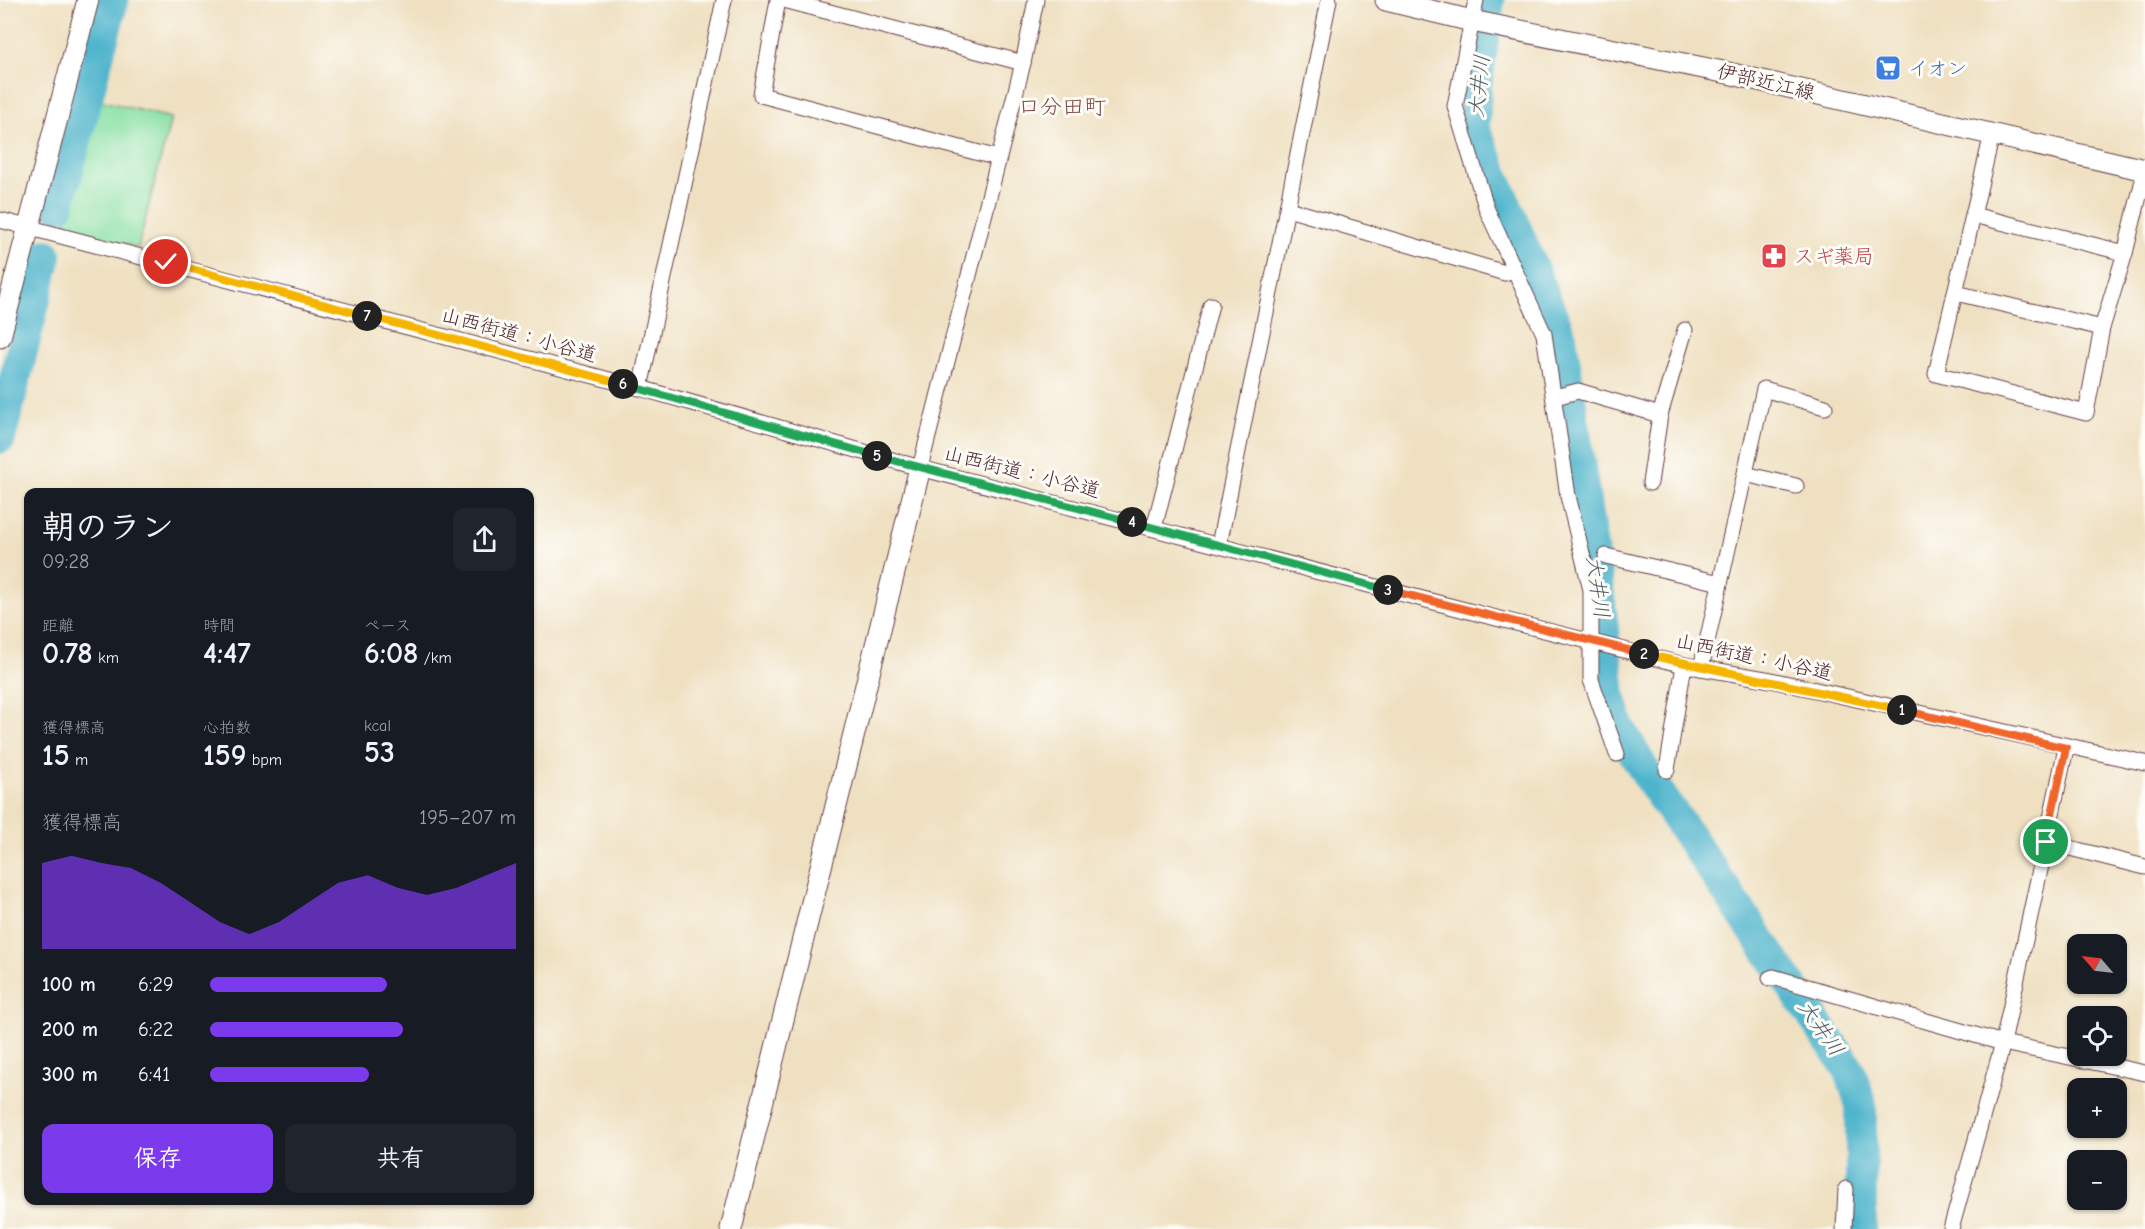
<!DOCTYPE html>
<html lang="ja">
<head>
<meta charset="utf-8">
<style>
	:root { --surface:#171b24; --page:#20242c; --text:#f1f3f6; --muted:#9ea1a6; --accent:#7c3aed }
	body { margin:0; font-family:"Comic Neue","Klee One",sans-serif; background:var(--page); color:var(--text); height:100vh; display:flex; flex-direction:column; font-size:22px; white-space:nowrap }
	* { box-sizing:border-box; margin:0 }
	p { font-size:20px; color:var(--muted) }
	.icon { flex:none; width:33px; height:33px; fill:none; stroke:currentColor; stroke-width:2; stroke-linecap:round; stroke-linejoin:round }
	.map { position:relative; flex:1; overflow:hidden }
	.details { position:absolute; left:24px; top:488px; width:510px; height:717px; display:flex; flex-direction:column; background:var(--surface); border-radius:12px; box-shadow:0 2px 4px #0004 }
	.details>* { flex:none }
	.needle { width:39px; rotate:298deg }
	.controls { position:absolute; left:2067px; top:934px; display:grid; gap:12px }
	.controls a { display:grid; place-items:center; width:60px; height:60px; border-radius:12px; background:var(--surface); box-shadow:0 2px 4px #0004; font-size:30px }
	.pin { position:absolute; display:grid; place-items:center; width:51px; height:51px; color:#fff; margin:-26px; border:3px solid #fff; border-radius:50%; box-shadow:0 2px 6px #0007 }
	.km { position:absolute; width:30px; height:30px; margin:-15px; border-radius:50%; background:#222; color:#fff; font-size:16px; line-height:30px; text-align:center }
	.round { display:grid; place-items:center; flex:none; width:63px; height:63px; border-radius:12px; background:var(--page) }
	.summary { display:flex; align-items:center; justify-content:space-between; height:102px; padding:0 18px }
	h1 { font-size:33px; font-weight:700; line-height:45px }
	.metrics { display:grid; grid-template-columns:repeat(3,1fr); gap:9px; height:102px; padding:6px 18px }
	.metrics div { display:grid; align-content:center }
	.metrics b { font-size:30px; font-weight:700 }
	.metrics small { font-size:16px; font-weight:400 }
	.metrics p { font-size:16px }
	.chart { height:168px; padding:12px 18px }
	.chart p { display:flex; justify-content:space-between }
	.chart svg { width:100%; height:108px; margin-top:6px; fill:var(--accent); opacity:.7 }
	.primary-button { display:flex; gap:12px; margin-top:auto; padding:12px 18px }
	.primary-button a { flex:1; height:69px; border-radius:12px; background:var(--accent); color:#fff; font-size:24px; font-weight:700; line-height:69px; text-align:center }
	.primary-button a+a { background:var(--page); color:var(--text) }
	ul { padding:0 18px; list-style:none; font-size:20px }
	li { display:grid; grid-template-columns:96px 72px 1fr; align-items:center; height:45px }
	li i { height:15px; border-radius:8px; background:var(--accent) }
	.map>svg:first-child { display:block }
	.green { fill:#89e0a4; stroke:#6a8068; stroke-width:1.5 }
	.lines { fill:none; stroke-linecap:round; stroke-linejoin:round }
	.river { stroke:#4db4cc; stroke-width:32 }
	.street-casing { stroke:#633c42; stroke-width:17 }
	.secondary-casing { stroke:#633c42; stroke-width:23 }
	.street { stroke:#fff; stroke-width:15 }
	.secondary { stroke:#fff; stroke-width:21 }
	.split-1-casing { stroke:#fff; stroke-width:12 }
	.split-2-casing { stroke:#fff; stroke-width:12 }
	.split-3-casing { stroke:#fff; stroke-width:12 }
	.split-4-casing { stroke:#fff; stroke-width:12 }
	.split-5-casing { stroke:#fff; stroke-width:12 }
	.split-6-casing { stroke:#fff; stroke-width:12 }
	.split-7-casing { stroke:#fff; stroke-width:12 }
	.split-8-casing { stroke:#fff; stroke-width:12 }
	.split-1 { stroke:#f0652b; stroke-width:8 }
	.split-2 { stroke:#f5b400; stroke-width:8 }
	.split-3 { stroke:#f0652b; stroke-width:8 }
	.split-4 { stroke:#22a559; stroke-width:8 }
	.split-5 { stroke:#22a559; stroke-width:8 }
	.split-6 { stroke:#22a559; stroke-width:8 }
	.split-7 { stroke:#f5b400; stroke-width:8 }
	.split-8 { stroke:#f5b400; stroke-width:8 }
	.labels { text-anchor:middle; dominant-baseline:central; stroke-width:6; stroke-linejoin:round; paint-order:stroke }
	.shop-label { font-size:20px; fill:#366cbe; stroke:#fdfcf7; text-anchor:start }
	.street-label { font-size:20px; fill:#4a1f2b; stroke:#fdfcf7 }
	.health-label { font-size:20px; fill:#be3a42; stroke:#fdfcf7; text-anchor:start }
	.water-label { font-size:21px; font-style:italic; fill:#4b5b6b; stroke:#fdfcf7 }
	.quarter-label { font-size:22px; fill:#814949; stroke:#fdfcf7 }
</style>
</head>
<body>
<div class="map">
<svg width="2145" height="1229" viewBox="0 0 2145 1229">
	<rect width="100%" height="100%" fill="#fdfcf7"/>
	<filter id="ink" filterUnits="userSpaceOnUse"><feTurbulence type="fractalNoise" baseFrequency=".0167" numOctaves="2"/><feDisplacementMap in="SourceGraphic" scale="12" xChannelSelector="R" yChannelSelector="G"/><feConvolveMatrix kernelMatrix="1 2 1 2 8 2 1 2 1" color-interpolation-filters="sRGB"/></filter>
	<filter id="wash" filterUnits="userSpaceOnUse"><feTurbulence type="fractalNoise" baseFrequency=".008" numOctaves="4" result="noise"/><feDisplacementMap in="SourceGraphic" scale="24" xChannelSelector="R" yChannelSelector="G"/><feGaussianBlur stdDeviation="1.35" result="paint"/><feColorMatrix in="noise" values="0 0 0 0 0 0 0 0 0 0 0 0 0 0 0 0 0 1.4 0 .05"/><feComposite in="paint" operator="in"/></filter>
	<g filter="url(#wash)">
		<rect width="100%" height="100%" fill="#efe0c1"/>
		<!-- green -->
		<path class="green" d="M99,100L171,118L138,248L64,228Z"/>
		<g class="lines">
			<!-- river -->
			<g class="river">
				<path d="M1489,0L1476,88L1474,128L1561,337L1601,610L1610,696L1619,727L1648,777L1850,1071L1861,1105V1229"/>
				<path d="M58,206L113,0"/>
				<path d="M0,438L46,255"/>
			</g>
		</g>
	</g>
	<g filter="url(#ink)">
		<g class="lines">
			<!-- street casing -->
			<g class="street-casing">
				<g id="street">
					<path d="M778,0L761,95L998,158"/>
					<path d="M784,0L1023,63"/>
					<path d="M1476,0L1455,106L1487,210L1544,334L1568,496L1591,590V680L1617,754"/>
					<path d="M1992,134L1936,374L2086,413L2102,328L2125,253L2145,172"/>
					<path d="M1288,209L1505,273L1514,269"/>
					<path d="M1973,215L2125,253"/>
					<path d="M0,220L640,388L920,468L1484,615L1684,665L1771,680L2145,763"/>
					<path d="M1956,293L2102,328"/>
					<path d="M640,388L724,0"/>
					<path d="M1555,397L1578,391L1660,415L1685,330"/>
					<path d="M920,468L1023,63L1036,0"/>
					<path d="M1745,474L1796,486"/>
					<path d="M1650,483L1660,415"/>
					<path d="M1154,528L1211,305"/>
					<path d="M1219,545L1329,0"/>
					<path d="M1606,556L1720,583"/>
					<path d="M1701,668L1764,389L1825,407"/>
					<path d="M2066,748L2003,1043L2145,1073"/>
					<path d="M1667,770L1684,665"/>
					<path d="M2046,842L2145,867"/>
					<path d="M1770,978L1773,977L2003,1043L1951,1229"/>
					<path d="M1844,1229L1846,1189"/>
				</g>
			</g>
			<!-- secondary casing -->
			<g class="secondary-casing">
				<g id="secondary">
					<path d="M1386,0L1472,21L1728,73L2145,170"/>
					<path d="M0,337L88,0"/>
					<path d="M731,1229L920,468"/>
				</g>
			</g>
			<!-- street -->
			<use href="#street" class="street"/>
			<!-- secondary -->
			<use href="#secondary" class="secondary"/>
		</g>
	</g>
	<g class="lines" filter="url(#ink)">
		<!-- split-1 casing -->
		<g class="split-1-casing">
			<path id="split-1" d="M1902,710L2066,748L2046,842"/>
		</g>
		<!-- split-2 casing -->
		<g class="split-2-casing">
			<path id="split-2" d="M1644,654L1902,710"/>
		</g>
		<!-- split-3 casing -->
		<g class="split-3-casing">
			<path id="split-3" d="M1388,590L1644,654"/>
		</g>
		<!-- split-4 casing -->
		<g class="split-4-casing">
			<path id="split-4" d="M1132,522L1388,590"/>
		</g>
		<!-- split-5 casing -->
		<g class="split-5-casing">
			<path id="split-5" d="M877,456L1132,522"/>
		</g>
		<!-- split-6 casing -->
		<g class="split-6-casing">
			<path id="split-6" d="M623,384L877,456"/>
		</g>
		<!-- split-7 casing -->
		<g class="split-7-casing">
			<path id="split-7" d="M367,316L623,384"/>
		</g>
		<!-- split-8 casing -->
		<g class="split-8-casing">
			<path id="split-8" d="M166,262L367,316"/>
		</g>
		<!-- split-1 -->
		<use href="#split-1" class="split-1"/>
		<!-- split-2 -->
		<use href="#split-2" class="split-2"/>
		<!-- split-3 -->
		<use href="#split-3" class="split-3"/>
		<!-- split-4 -->
		<use href="#split-4" class="split-4"/>
		<!-- split-5 -->
		<use href="#split-5" class="split-5"/>
		<!-- split-6 -->
		<use href="#split-6" class="split-6"/>
		<!-- split-7 -->
		<use href="#split-7" class="split-7"/>
		<!-- split-8 -->
		<use href="#split-8" class="split-8"/>
	</g>
	<!-- icons -->
	<defs>
		<g id="supermarket-square" transform="scale(1.35)"><rect x="-9" y="-9" width="18" height="18" rx="4" fill="#3f7fe0" stroke="#fdfcf7"/><path d="M-6-5.5h2.5l.6 2H6L4.5 2H-2.5L-4.4-4H-6ZM-1.5 3.2a1.3 1.3 0 1 0 .1 0ZM3 3.2a1.3 1.3 0 1 0 .1 0Z" fill="#fff"/></g>
		<g id="pharmacy-square" transform="scale(1.35)"><rect x="-9" y="-9" width="18" height="18" rx="4" fill="#e0444e" stroke="#fdfcf7"/><path d="M-2-6h4v4h4v4h-4v4h-4v-4h-4v-4h4Z" fill="#fff"/></g>
	</defs>
	<g fill-rule="evenodd">
		<use href="#supermarket-square" x="1888" y="68"/>
		<use href="#pharmacy-square" x="1774" y="256"/>
	</g>
	<g class="labels">
		<!-- shop labels -->
		<g class="shop-label">
			<text x="1908" y="68">イオン</text>
		</g>
		<!-- street labels -->
		<g class="street-label">
			<text transform="translate(1766 82) rotate(13)">伊部近江線</text>
			<text transform="translate(519 335) rotate(15)">山西街道：小谷道</text>
			<text transform="translate(1022 472) rotate(14)">山西街道：小谷道</text>
			<text transform="translate(1754 657) rotate(12)">山西街道：小谷道</text>
		</g>
		<!-- health labels -->
		<g class="health-label">
			<text x="1794" y="256">スギ薬局</text>
		</g>
		<!-- water labels -->
		<g class="water-label">
			<text transform="translate(1479 86) rotate(-84)">大井川</text>
			<text transform="translate(1598 587) rotate(82)">大井川</text>
			<text transform="translate(1821 1028) rotate(55)">大井川</text>
		</g>
		<!-- quarter labels -->
		<g class="quarter-label">
			<text x="1062" y="107">口分田町</text>
		</g>
	</g>
</svg>
<div class="controls">
<a><svg class="needle" viewBox="-14 -14 28 28"><path d="M0-13l5 13h-10z" fill="#e53935"/><path d="M0 13l5-13h-10z" fill="#9ea1a6"/></svg></a>
<a><svg class="icon" aria-label="locate" viewBox="0 0 24 24"><circle cx="12" cy="12" r="6"/><path d="M12 2v4M12 18v4M2 12h4M18 12h4"/></svg></a>
<a>+</a>
<a>−</a>
</div>
<div class="pin" style="left:2046px;top:842px;background:#1e9e55"><svg class="icon" aria-label="arrive" viewBox="0 0 24 24"><path d="M6 21V4h12l-3 4 3 4H6"/></svg></div>
<div class="pin" style="left:166px;top:262px;background:#d93025"><svg class="icon" aria-label="check" viewBox="0 0 24 24"><path d="M5 12l5 5 9-10"/></svg></div>
<b class="km" style="left:1902px;top:710px">1</b>
<b class="km" style="left:1644px;top:654px">2</b>
<b class="km" style="left:1388px;top:590px">3</b>
<b class="km" style="left:1132px;top:522px">4</b>
<b class="km" style="left:877px;top:456px">5</b>
<b class="km" style="left:623px;top:384px">6</b>
<b class="km" style="left:367px;top:316px">7</b>
<section class="details">
<div class="summary"><div><h1>朝のラン</h1><p>09:28</p></div><a class="round"><svg class="icon" aria-label="share" viewBox="0 0 24 24"><path d="M12 15V3M7 8l5-5 5 5M5 13v7h14v-7"/></svg></a></div>
<div class="metrics">
<div><p>距離</p><b>0.78<small> km</small></b></div>
<div><p>時間</p><b>4:47</b></div>
<div><p>ペース</p><b>6:08<small> /km</small></b></div>
</div>
<div class="metrics">
<div><p>獲得標高</p><b>15<small> m</small></b></div>
<div><p>心拍数</p><b>159<small> bpm</small></b></div>
<div><p>kcal</p><b>53</b></div>
</div>
<div class="chart"><p><span>獲得標高</span>195–207 m</p>
<svg viewBox="0 0 160 44" preserveAspectRatio="none"><path d="M0 44V9L10 6L20 9L30 11L40 17L50 25L60 33L70 38L80 33L90 25L100 17L110 14L120 19L130 22L140 19L150 14L160 9V44z"/></svg>
</div>
<ul>
<li><b>100 m</b>6:29<i style="width:58%"></i></li>
<li><b>200 m</b>6:22<i style="width:63%"></i></li>
<li><b>300 m</b>6:41<i style="width:52%"></i></li>
</ul>
<div class="primary-button"><a>保存</a><a>共有</a></div>
</section>
</div>
</body>
</html>
